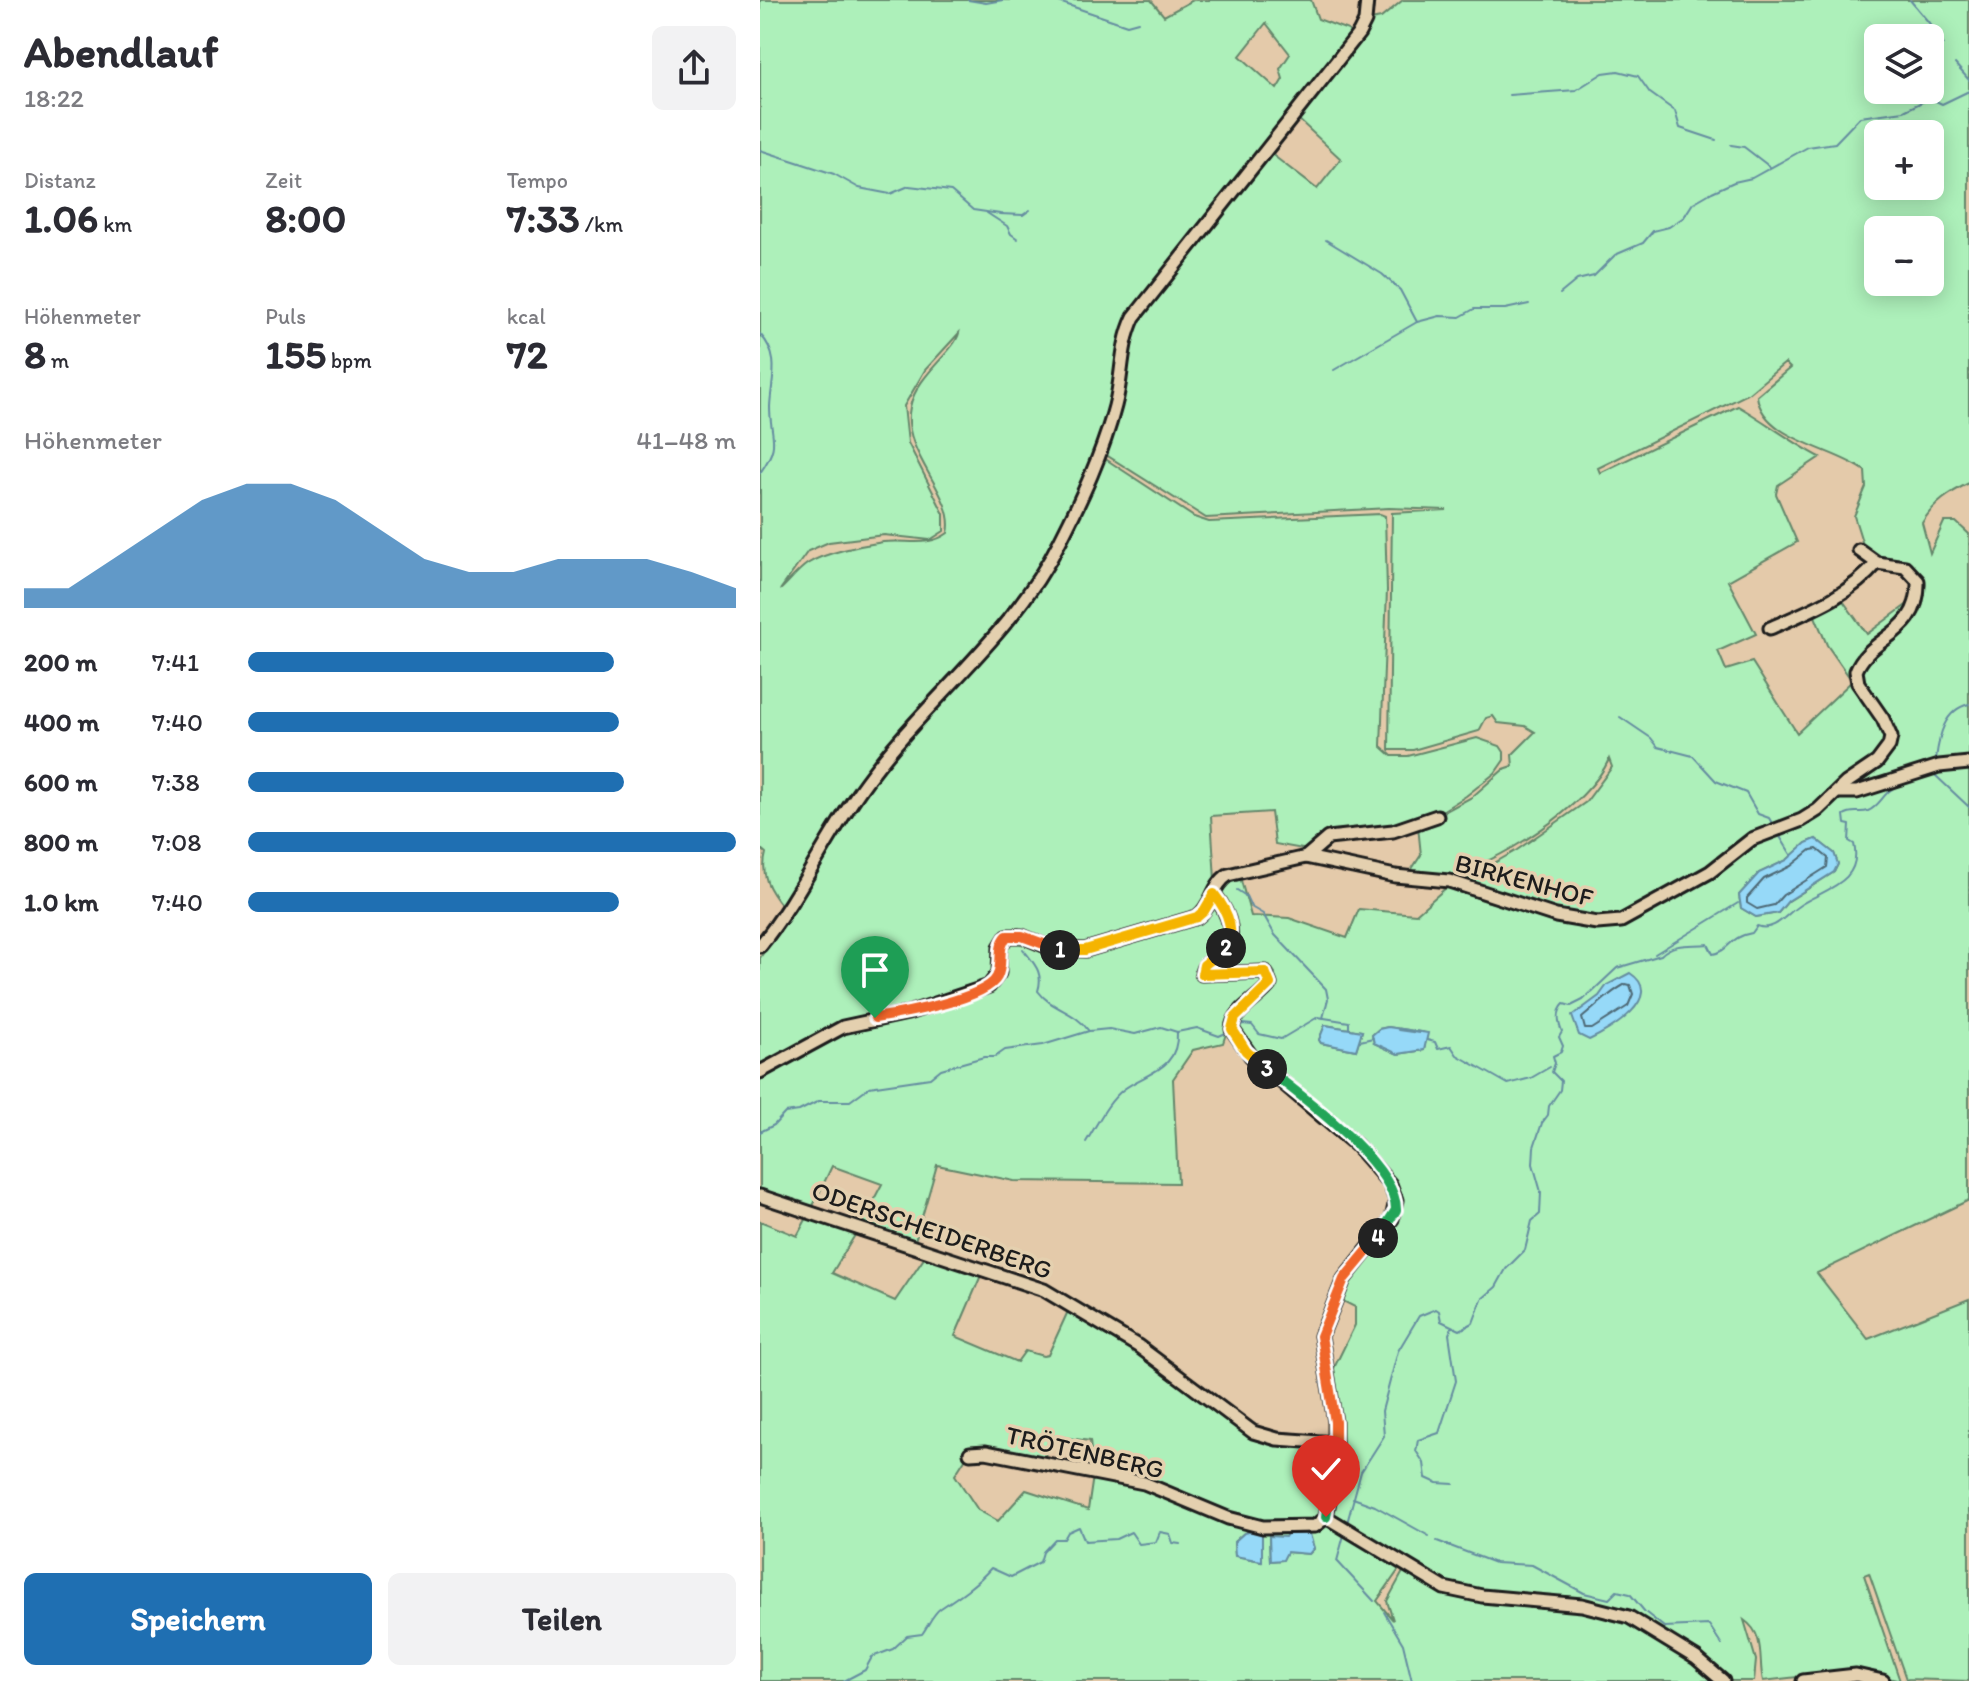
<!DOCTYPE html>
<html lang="de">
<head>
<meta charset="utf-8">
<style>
	:root { --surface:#fff; --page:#f2f2f3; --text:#2b2b33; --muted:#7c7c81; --accent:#1f6fb2 }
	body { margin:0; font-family:Itim,sans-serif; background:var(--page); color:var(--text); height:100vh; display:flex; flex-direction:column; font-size:30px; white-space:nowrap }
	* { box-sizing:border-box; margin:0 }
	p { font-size:26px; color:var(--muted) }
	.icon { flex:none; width:44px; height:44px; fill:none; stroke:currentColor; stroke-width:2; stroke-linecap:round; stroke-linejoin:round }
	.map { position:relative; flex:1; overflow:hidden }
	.sheet { display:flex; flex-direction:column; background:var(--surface); width:760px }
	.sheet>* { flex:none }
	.buttons { position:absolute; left:1104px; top:24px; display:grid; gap:16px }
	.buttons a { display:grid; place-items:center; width:80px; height:80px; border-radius:12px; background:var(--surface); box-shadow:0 4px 20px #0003; font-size:40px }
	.pin { position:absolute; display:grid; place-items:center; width:68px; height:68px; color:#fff; margin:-82px -34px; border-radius:50% 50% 50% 0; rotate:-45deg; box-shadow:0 0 8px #0007 }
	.pin .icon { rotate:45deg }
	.km { position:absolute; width:40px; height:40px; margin:-20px; border-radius:50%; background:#222; color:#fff; font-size:22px; line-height:40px; text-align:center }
	.round { display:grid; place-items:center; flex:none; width:84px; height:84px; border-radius:12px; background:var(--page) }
	.overview { display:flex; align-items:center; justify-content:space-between; height:136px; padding:0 24px }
	h1 { font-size:44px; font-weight:700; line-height:60px }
	.stats { display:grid; grid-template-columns:repeat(3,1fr); gap:12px; height:136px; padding:8px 24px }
	.stats div { display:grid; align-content:center }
	.stats b { font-size:40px; font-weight:700 }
	.stats small { font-size:22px; font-weight:400 }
	.stats p { font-size:22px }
	.chart { height:224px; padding:16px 24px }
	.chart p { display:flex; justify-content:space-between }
	.chart svg { width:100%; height:144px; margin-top:8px; fill:var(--accent); opacity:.7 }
	.primary-button { display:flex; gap:16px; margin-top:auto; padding:16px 24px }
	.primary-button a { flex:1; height:92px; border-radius:12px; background:var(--accent); color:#fff; font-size:32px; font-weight:700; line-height:92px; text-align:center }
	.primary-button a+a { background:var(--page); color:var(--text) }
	ul { padding:0 24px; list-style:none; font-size:26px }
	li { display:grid; grid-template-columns:128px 96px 1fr; align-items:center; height:60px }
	li i { height:20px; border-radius:10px; background:var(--accent) }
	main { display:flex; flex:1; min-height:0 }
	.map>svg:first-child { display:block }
	.green { fill:#adf0ba; stroke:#64866b; stroke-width:2; fill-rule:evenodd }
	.water { fill:#96d9f8; stroke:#658da0; stroke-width:2 }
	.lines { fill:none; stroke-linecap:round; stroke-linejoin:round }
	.shore { stroke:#4d6874; stroke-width:2 }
	.stream { stroke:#658da0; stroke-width:2 }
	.minor-casing { stroke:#1c1c1c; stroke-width:17 }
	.minor { stroke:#e4d0af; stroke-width:11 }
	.split-1-casing { stroke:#fff; stroke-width:16 }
	.split-2-casing { stroke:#fff; stroke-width:16 }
	.split-3-casing { stroke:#fff; stroke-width:16 }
	.split-4-casing { stroke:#fff; stroke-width:16 }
	.split-5-casing { stroke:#fff; stroke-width:16 }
	.split-6-casing { stroke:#fff; stroke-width:16 }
	.split-1 { stroke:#f0652b; stroke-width:10 }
	.split-2 { stroke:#f5b400; stroke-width:10 }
	.split-3 { stroke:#f5b400; stroke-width:10 }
	.split-4 { stroke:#22a559; stroke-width:10 }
	.split-5 { stroke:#f0652b; stroke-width:10 }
	.split-6 { stroke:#22a559; stroke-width:10 }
	.labels { text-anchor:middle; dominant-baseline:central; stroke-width:7; stroke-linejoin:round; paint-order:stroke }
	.street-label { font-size:26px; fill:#1c1c1c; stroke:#e4d0af }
</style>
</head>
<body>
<main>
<section class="sheet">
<div class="overview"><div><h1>Abendlauf</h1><p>18:22</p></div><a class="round"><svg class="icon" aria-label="share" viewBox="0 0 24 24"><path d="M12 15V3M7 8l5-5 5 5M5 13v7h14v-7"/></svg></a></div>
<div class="stats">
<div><p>Distanz</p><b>1.06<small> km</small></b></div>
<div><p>Zeit</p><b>8:00</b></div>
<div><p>Tempo</p><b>7:33<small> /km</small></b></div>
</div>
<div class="stats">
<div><p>Höhenmeter</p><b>8<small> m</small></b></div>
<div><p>Puls</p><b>155<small> bpm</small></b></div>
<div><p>kcal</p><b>72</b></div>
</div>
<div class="chart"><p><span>Höhenmeter</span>41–48 m</p>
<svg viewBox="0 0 160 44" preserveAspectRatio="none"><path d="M0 44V38L10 38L20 29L30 20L40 11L50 6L60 6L70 11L80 20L90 29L100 33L110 33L120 29L130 29L140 29L150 33L160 38V44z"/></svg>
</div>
<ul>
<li><b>200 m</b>7:41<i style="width:75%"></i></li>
<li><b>400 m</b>7:40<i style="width:76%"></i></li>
<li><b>600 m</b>7:38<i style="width:77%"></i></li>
<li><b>800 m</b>7:08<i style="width:100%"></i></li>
<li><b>1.0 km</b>7:40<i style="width:76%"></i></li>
</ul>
<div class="primary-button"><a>Speichern</a><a>Teilen</a></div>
</section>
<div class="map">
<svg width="1209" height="1681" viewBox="0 0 1209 1681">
	<rect width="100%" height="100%" fill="#e4caaa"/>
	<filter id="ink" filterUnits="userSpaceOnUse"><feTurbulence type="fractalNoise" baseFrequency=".0125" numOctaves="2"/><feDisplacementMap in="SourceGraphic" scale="16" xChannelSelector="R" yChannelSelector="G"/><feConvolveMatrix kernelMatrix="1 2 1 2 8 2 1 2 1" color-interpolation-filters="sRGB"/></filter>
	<g filter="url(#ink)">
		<!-- green -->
		<path class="green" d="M0,0H391L404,16L433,0H551L558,19L588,30L592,36L468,191L474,195L510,153L557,189L581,159L537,118L607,28L605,21L621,18L643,0H1209V483C1189,493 1174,503 1162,523L1170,553L1184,522H1196L1209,534V1200L1057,1273L1108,1339L1209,1299V1681L1146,1679L1109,1573L1104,1575L1140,1681L1099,1670L1003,1681C998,1660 1006,1635 984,1620L996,1660L994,1681H0V1221L37,1236L49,1214L98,1230L72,1273L135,1301L167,1254L222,1273L195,1336L257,1362L265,1351L283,1356L288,1355L309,1309L387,1357L494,1437L516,1442L579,1445L572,1372L595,1325V1307L579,1299C592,1276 634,1231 639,1214C652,1169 524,1078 491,1052L474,1024L513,987L515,973L510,966L502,977L504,984L472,1015L463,1043L433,1050L413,1079L418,1183L254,1181L177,1165L155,1241L101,1224L122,1184L72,1166L52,1208L0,1191V958L66,857L109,782L262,609L291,567L316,521L341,462L347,460L434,517L449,522L620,514L625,516L627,590L621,746L632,756H648L717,738L740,746L744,752V760L735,773L706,796L677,814L658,822L613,831L566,834L548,850L515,844L511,812L451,816L455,880L480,877L491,916L529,918L587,938L599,909L656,914L687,887L726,901L793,917L796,911L709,883L708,878L757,850L826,802L852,767L849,759C830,805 734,867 685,876C673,878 660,876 648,875L661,855L658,826L712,797L744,769L753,766L752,755L775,732L765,726L738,723L733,716L726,718L719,731L653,750H629L632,513L687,510L629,508L446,518L340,451L352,418L348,415C324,475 302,537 266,590C228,646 177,690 133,740C89,790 58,851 23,907C9,890 0,875 6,853L0,848ZM506,23L530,54L520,69L523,79L517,89L480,56ZM1118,38H1170V90H1118ZM1118,134H1170V186H1118ZM1118,230H1170V282H1118ZM199,333C195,351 156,376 150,407C140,454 197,495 188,533C168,548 147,539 123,542C103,545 63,553 47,564C37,571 29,582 20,590L48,551L69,542L124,535L170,540L184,531V514L148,443L144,406L165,370ZM1025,363L1030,368L997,396C1003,440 1075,448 1105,471L1106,487L1094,516L1104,548L1116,557L1147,564L1163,582L1160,602L1153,600L1107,634L1081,598L1054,614L1067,645L1092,681L1037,733L992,662L966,670L958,651L996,634L968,581L1037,542L1016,494L1018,485L1060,457C1031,442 1006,422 978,406L840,473L838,468L988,394ZM1093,682L1103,683L1132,728V749L1116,767L1045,822L1039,817L1072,793L1080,781L1121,756L1127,746L1124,726ZM1056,839L1074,853L1078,864L1074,872L1027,902L1018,913L996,917L981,908L979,895L999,873L1027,860L1046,843ZM258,928L253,939L240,947C240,957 242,970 236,979C224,998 139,1014 115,1018L111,1015C136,1009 215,998 231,978C240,967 232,946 242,931ZM565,1025L602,1031L596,1050L561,1043L559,1040ZM628,1027L667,1033L664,1050L638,1054L614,1043L612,1035L619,1029ZM290,1436L330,1441L333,1471L391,1482L390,1486L333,1476L328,1510L266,1490L238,1521L218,1510L195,1475L209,1453L226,1452L283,1463ZM588,1529L684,1585L704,1591L747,1595L748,1602L691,1594L644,1570L627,1601L633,1620L617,1601L640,1568L585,1536ZM493,1531L502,1532L501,1561L475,1556L474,1542L484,1533ZM528,1534H549L554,1549L549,1554L526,1552L522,1560L510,1561L509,1537H526Z"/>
		<!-- water -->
		<g class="water">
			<path d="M1056,839L1074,853L1078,864L1074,872L1028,901L1018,913L996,917L981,908L979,895L999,873L1027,860L1046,843Z"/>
			<path d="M870,973C907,997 849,1031 829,1040L819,1035L812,1016L839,996L847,985Z"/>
			<path d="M565,1025L602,1031L596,1050L561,1043L559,1040Z"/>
			<path d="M628,1027L668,1033L664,1050L638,1054L614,1043L612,1035L619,1029Z"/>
			<path d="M493,1531L502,1532V1561L475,1556L474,1542L484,1533Z"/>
			<path d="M527,1534H550L554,1548L549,1554L527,1552L523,1560L510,1561L509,1536L525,1537Z"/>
		</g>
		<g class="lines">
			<!-- shore -->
			<g class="shore">
				<path d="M1057,849L1068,858L1067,867L1023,895L1014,905L997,909L987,903V898L1004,879L1031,866L1051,850Z"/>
				<path d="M866,984L870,985L873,994L868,1006L832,1029H825L822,1018C836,1007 852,990 866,984Z"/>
			</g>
			<!-- stream -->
			<g class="stream">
				<path d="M208,0L226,3L243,0"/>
				<path d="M293,0L367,25L378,22"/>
				<path d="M1150,0L1170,24L1183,44"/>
				<path d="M1195,64L1209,80"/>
				<path d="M749,95L816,90L843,73L858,71L878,76L890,93L915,111L920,128L956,140"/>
				<path d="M971,145L984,147L1010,167"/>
				<path d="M0,150L74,174L99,188L130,194L149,186L191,191L213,210L240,214L263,215L270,210"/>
				<path d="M227,213L247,226L251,234L258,239"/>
				<path d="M566,240L622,274L640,290L657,322"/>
				<path d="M800,294L817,280L834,276L855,255L883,243L893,231L909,227L924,217L933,203L952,192L974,182L992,178L1048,147L1075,143L1100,117L1144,111L1170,98L1182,104L1209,91"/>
				<path d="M0,334C22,358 11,380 10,407C10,439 22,442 0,473"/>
				<path d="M574,370L657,322L680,316L700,317L714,309H745L769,304"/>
				<path d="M860,717L891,738L898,747L933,756L956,781L986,793L998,814L1009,818L1013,825"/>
				<path d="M1176,759C1179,736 1184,710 1209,704"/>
				<path d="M1175,775L1209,807"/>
				<path d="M1019,835L1032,856"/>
				<path d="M477,890L486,896L491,907L503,914L515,935L566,989L568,999L563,1018"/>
				<path d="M263,949C274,964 284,972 278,991C292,1010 315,1011 328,1030"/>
				<path d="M895,954L978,903"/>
				<path d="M479,1029L482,1024L492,1025L499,1034L521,1039L558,1017L589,1022V1028"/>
				<path d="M638,1030L659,1033"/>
				<path d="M667,1040L675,1042L678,1049L691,1046L697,1055L748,1084L771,1078L790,1067"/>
				<path d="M600,1041L613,1038"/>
				<path d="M0,1132L14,1125L25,1113L39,1111L59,1101H90L109,1087L170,1078L181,1069L224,1057H235L245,1050L283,1045L329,1031L349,1029L375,1034L401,1027L417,1032L437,1028L459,1036L468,1032"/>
				<path d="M326,1142C337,1125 347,1102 364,1089C387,1072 419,1070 417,1032"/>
				<path d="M692,1327L689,1334L696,1381L679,1433L658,1440L656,1451L664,1463L666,1478L677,1483L694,1484"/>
				<path d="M593,1498L615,1506L669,1536"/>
				<path d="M587,1523L601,1472L624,1436L622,1411L638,1351L659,1316L676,1309L679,1311L681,1321L700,1330L713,1323L722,1299L736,1287L746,1269L765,1250L772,1221L780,1214L781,1192L773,1164L774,1147L782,1123L788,1115L789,1106L800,1090L801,1081L792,1072L795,1063L793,1056L801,1052L803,1046L799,1037L802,1032C798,1022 796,1012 804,1004L811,1006L823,1000L857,968L901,955C914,942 931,946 948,944L953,954C970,951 968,937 992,933L997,926C1015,933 1027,913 1040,905C1064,889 1103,883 1094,844L1089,841L1090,825L1085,824L1084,815C1093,809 1100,814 1108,811C1122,805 1122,791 1143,783"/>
				<path d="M584,1535L577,1561L614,1601"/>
				<path d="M677,1541L735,1563L772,1565L824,1593L849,1599L857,1591L870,1594L885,1612L904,1627L949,1625L962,1645"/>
				<path d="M624,1612L643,1644L652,1681"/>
				<path d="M84,1681L105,1670L112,1657L133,1649L147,1636L162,1634C168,1626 173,1613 181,1608C199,1596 217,1584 231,1568L251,1577L280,1562L283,1552L295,1539H304L308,1532L319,1527L325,1541L356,1539L371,1532L379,1544L396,1542L400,1532L410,1534L413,1543L420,1544"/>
			</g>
			<!-- minor casing -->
			<g class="minor-casing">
				<g id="minor">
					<path d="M1010,628C1049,611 1089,596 1117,563"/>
					<path d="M1080,792H1097L1179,766L1209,763"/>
					<path d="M546,857L568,838L633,831L677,816"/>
					<path d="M454,894C468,912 481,940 458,957C450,963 443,963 442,974L505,972L510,984C499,999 473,1010 472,1029L491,1056L596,1145L630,1184L636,1200L632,1219L584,1279L561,1336L575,1422V1443"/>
					<path d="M0,946C41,895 67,835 106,782C167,698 253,636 300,541C322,498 343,453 355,406C363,376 360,346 374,317L599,33L605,21L607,0"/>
					<path d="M0,1072L83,1027L148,1013L229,986L239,973L240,947L247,936H262L293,949L325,950L437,917C453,906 452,885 468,875L546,857L635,876L689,881L796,916L837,923L861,921L950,872L992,839L1042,820L1058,810L1086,783L1117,762L1129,746L1131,737L1123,719L1098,683L1096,671C1110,635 1160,636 1158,581L1145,567L1117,563L1099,550"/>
					<path d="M0,1196L284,1290L378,1346L493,1432L517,1439L575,1443L574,1474L566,1517L684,1588L722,1596L822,1605L869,1617L936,1658L963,1681"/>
					<path d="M210,1453L226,1452L384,1483L468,1518L503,1527L555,1526L566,1517"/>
					<path d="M1043,1681L1096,1675L1123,1681"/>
				</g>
			</g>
			<!-- minor -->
			<use href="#minor" class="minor"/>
		</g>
	</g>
	<g class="lines" filter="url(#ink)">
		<!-- split-1 casing -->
		<g class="split-1-casing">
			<path id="split-1" d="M115,1018C140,1014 226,999 237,977C244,963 236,948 247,936H262L300,950"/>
		</g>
		<!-- split-2 casing -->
		<g class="split-2-casing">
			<path id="split-2" d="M300,950H325L437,917L444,911L454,894C466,909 476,929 466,948"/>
		</g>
		<!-- split-3 casing -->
		<g class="split-3-casing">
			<path id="split-3" d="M466,948L444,965L442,974L505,972L510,984L475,1018L472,1029L486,1051L507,1069"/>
		</g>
		<!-- split-4 casing -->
		<g class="split-4-casing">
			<path id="split-4" d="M507,1069C541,1096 637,1165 636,1210L618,1238"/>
		</g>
		<!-- split-5 casing -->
		<g class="split-5-casing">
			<path id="split-5" d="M575,1450V1422L561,1336L584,1279L618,1238"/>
		</g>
		<!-- split-6 casing -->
		<g class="split-6-casing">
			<path id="split-6" d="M566,1517L575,1450"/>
		</g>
		<!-- split-1 -->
		<use href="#split-1" class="split-1"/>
		<!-- split-2 -->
		<use href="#split-2" class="split-2"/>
		<!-- split-3 -->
		<use href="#split-3" class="split-3"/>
		<!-- split-4 -->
		<use href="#split-4" class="split-4"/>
		<!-- split-5 -->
		<use href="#split-5" class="split-5"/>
		<!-- split-6 -->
		<use href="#split-6" class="split-6"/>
	</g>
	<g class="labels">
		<!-- street labels -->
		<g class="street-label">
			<text transform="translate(764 880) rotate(15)">BIRKENHOF</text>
			<text transform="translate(172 1230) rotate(19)">ODERSCHEIDERBERG</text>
			<text transform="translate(325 1452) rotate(13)">TRÖTENBERG</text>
		</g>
	</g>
</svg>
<div class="buttons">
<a><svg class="icon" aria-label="layers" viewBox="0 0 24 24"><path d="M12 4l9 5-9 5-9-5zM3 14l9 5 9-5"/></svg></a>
<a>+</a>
<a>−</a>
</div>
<div class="pin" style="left:115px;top:1018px;background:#1e9e55"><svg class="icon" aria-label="arrive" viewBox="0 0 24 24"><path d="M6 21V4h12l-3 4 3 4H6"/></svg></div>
<div class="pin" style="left:566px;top:1517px;background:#d93025"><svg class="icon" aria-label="check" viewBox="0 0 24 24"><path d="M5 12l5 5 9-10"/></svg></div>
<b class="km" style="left:300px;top:950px">1</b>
<b class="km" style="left:466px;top:948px">2</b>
<b class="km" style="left:507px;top:1069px">3</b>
<b class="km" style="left:618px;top:1238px">4</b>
</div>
</main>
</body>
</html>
